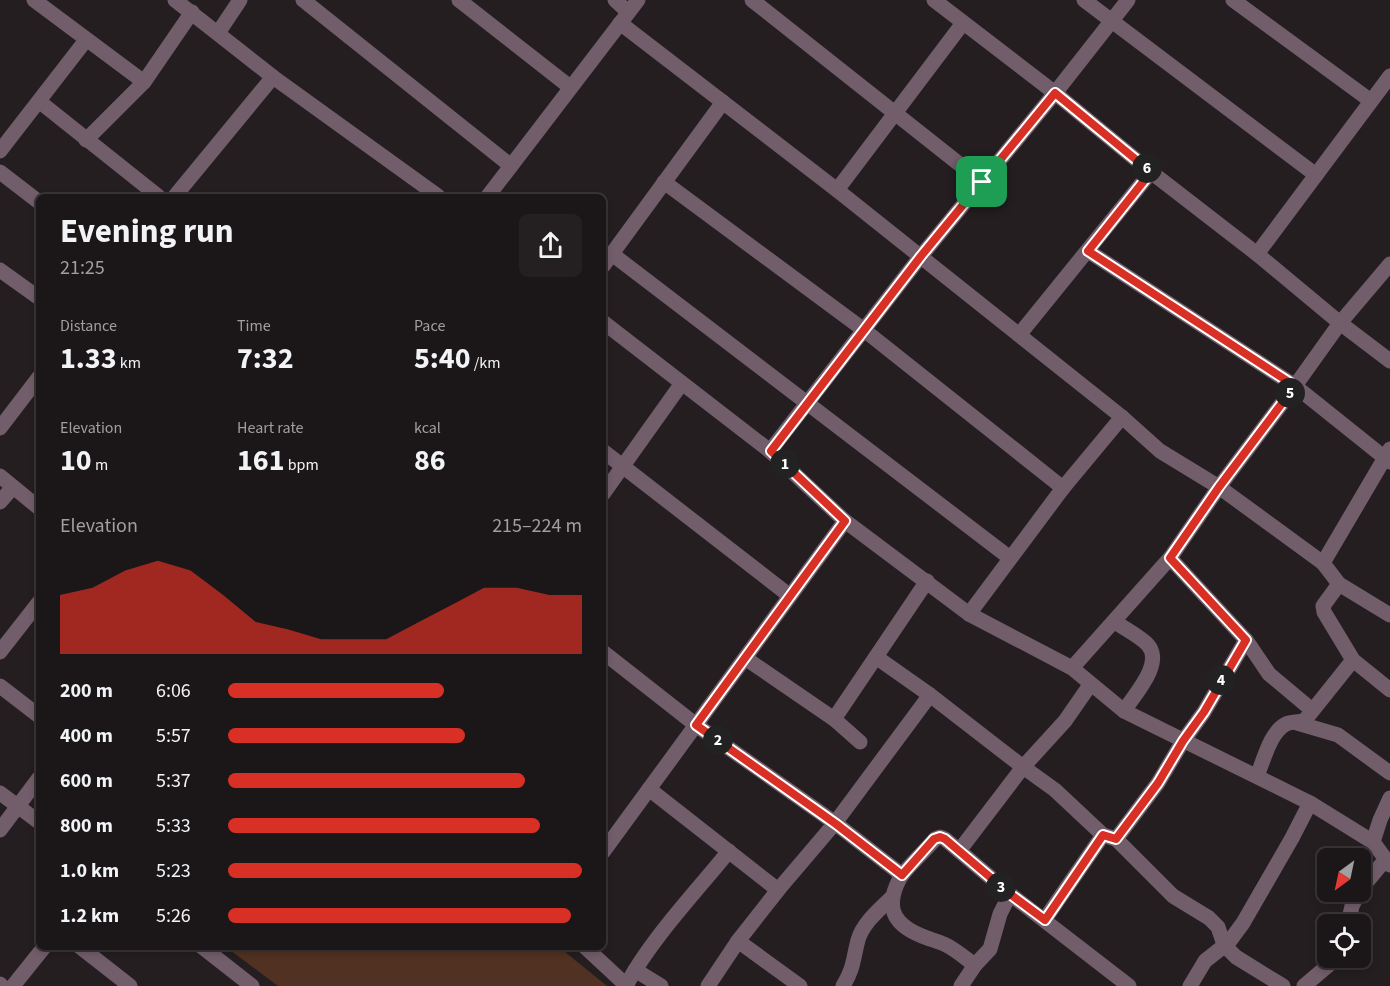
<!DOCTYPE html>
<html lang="en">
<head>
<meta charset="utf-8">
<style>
	:root { --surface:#1b1618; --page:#241f21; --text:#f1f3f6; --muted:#a09fa2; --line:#393537; --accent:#d93025 }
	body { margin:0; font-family:"Source Sans 3",sans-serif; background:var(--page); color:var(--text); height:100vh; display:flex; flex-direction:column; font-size:22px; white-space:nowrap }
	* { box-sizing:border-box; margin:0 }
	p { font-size:20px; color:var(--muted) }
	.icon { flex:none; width:33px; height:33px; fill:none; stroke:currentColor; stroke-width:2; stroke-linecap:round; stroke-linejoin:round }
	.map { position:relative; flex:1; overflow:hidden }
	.details { position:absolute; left:36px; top:194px; width:570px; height:756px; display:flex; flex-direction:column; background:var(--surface); border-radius:9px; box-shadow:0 3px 9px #0003,0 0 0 2px var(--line) }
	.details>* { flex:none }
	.needle { width:39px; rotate:213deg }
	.controls { position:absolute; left:1317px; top:848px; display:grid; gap:12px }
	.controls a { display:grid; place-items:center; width:54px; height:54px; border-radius:9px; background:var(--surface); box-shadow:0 3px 9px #0003,0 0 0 2px var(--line); font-size:30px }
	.pin { position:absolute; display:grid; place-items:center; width:51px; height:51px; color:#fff; margin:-26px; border-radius:12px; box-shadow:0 3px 9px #0006 }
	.km { position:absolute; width:30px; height:30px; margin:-15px; border-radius:50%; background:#222; color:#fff; font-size:16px; line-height:30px; text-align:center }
	.round { display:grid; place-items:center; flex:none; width:63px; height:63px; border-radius:9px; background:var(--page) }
	.headline { display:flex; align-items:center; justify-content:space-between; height:102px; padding:0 24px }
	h1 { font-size:33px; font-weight:700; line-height:45px }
	.stats { display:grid; grid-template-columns:repeat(3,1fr); gap:9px; height:102px; padding:6px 24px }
	.stats div { display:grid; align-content:center }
	.stats b { font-size:30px; font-weight:700 }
	.stats small { font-size:16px; font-weight:400 }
	.stats p { font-size:16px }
	.chart { height:168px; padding:12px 24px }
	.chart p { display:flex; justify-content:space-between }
	.chart svg { width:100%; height:108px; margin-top:6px; fill:var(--accent); opacity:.7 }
	ul { padding:0 24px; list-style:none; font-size:20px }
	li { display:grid; grid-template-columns:96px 72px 1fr; align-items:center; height:45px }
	li i { height:15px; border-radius:8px; background:var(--accent) }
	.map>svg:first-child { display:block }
	.green { fill:#513121 }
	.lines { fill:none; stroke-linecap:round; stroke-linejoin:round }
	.minor { stroke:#725d6b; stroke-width:15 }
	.route-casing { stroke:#fff; stroke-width:12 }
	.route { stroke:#d93025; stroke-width:8 }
</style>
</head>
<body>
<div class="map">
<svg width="1390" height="986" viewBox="0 0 1390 986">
	<rect width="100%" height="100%" fill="#241e20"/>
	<!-- green -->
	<path class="green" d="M226,947H559L607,986H278Z"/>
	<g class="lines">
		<!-- minor -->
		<g class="minor">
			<path d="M34,0L144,82"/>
			<path d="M175,0L273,77L438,196"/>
			<path d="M303,0L511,166"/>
			<path d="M459,0L570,87"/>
			<path d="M615,0L628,12"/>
			<path d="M752,0L982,182"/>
			<path d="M934,0L1055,93L1151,172L1257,254L1340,323L1390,361"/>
			<path d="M1084,0L1316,175"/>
			<path d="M1233,0L1371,101"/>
			<path d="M620,23L837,190L1122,417L1160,451L1219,487L1323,563L1339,584L1390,615"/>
			<path d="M218,33L240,0"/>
			<path d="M40,102L158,196"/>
			<path d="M86,140L144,82L192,12"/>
			<path d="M0,151L86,40"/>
			<path d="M0,172L39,202"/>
			<path d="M664,182L864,330L1063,488"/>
			<path d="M837,190L963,23"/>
			<path d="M175,196L273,77"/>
			<path d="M488,196L638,0"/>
			<path d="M1088,251L1295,386L1390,462"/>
			<path d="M612,254L1010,558"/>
			<path d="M1257,254L1390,76"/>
			<path d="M603,266L723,102"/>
			<path d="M0,270L39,298"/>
			<path d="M603,322L770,451L845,521L969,614L1072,668L1124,711L1310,803L1373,842L1390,865"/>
			<path d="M1019,335L1151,172"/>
			<path d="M0,428L39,377"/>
			<path d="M603,451L790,596"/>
			<path d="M770,451L921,256L1055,93L1128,0"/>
			<path d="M0,476L39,508"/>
			<path d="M603,494L682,383"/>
			<path d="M0,502L13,487"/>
			<path d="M1170,558L1246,640L1269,674L1312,710"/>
			<path d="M1323,563L1390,449"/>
			<path d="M1339,584L1323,606L1324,612L1353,660L1390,690"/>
			<path d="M969,614L1063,488L1122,417"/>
			<path d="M1114,621C1123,628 1141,637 1148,645C1164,664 1134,695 1124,711"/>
			<path d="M0,652L39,602"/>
			<path d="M603,652L696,725L835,823L902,875"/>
			<path d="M876,657L930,695L1023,767L1055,790L1103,835L1116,839L1173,896L1209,918L1218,927L1224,945L1236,957L1283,986"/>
			<path d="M745,658L834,719L860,742"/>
			<path d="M1072,668L1170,558L1219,487L1295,386L1340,323L1390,264"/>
			<path d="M0,686L39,716"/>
			<path d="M834,719L927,581"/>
			<path d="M1297,723L1338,735L1390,773"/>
			<path d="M1257,776C1264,760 1270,732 1286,724C1292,721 1299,723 1305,720L1353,660"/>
			<path d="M649,789L778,890"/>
			<path d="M0,793L39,822"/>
			<path d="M0,830L39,778"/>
			<path d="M1116,839L1158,783L1183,741L1204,712L1246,640"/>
			<path d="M1373,842L1380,820L1390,798"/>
			<path d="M959,851L1023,767L1065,721L1090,685"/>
			<path d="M603,852L845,521"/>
			<path d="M1360,890L1385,860"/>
			<path d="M1045,919L1103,835"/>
			<path d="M1348,924L1352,906L1360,891"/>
			<path d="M738,941L800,986"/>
			<path d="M79,946L130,986"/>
			<path d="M201,946L252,986"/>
			<path d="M584,946L627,986"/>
			<path d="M975,965C965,958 955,949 944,944C937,941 929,939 922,936C892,924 885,906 900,878C906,868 926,850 935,839L940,837L945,839L1010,894L1129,986"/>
			<path d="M635,970L661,986"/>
			<path d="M0,984L2,986"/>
			<path d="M13,986L45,946"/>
			<path d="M626,986C650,940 696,892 729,851"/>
			<path d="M708,986L738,941L778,890L835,823L930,695"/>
			<path d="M843,986C854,968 853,959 858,940C863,923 879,910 891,898"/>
			<path d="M961,986L975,965L990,949L1000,914L1010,894"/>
			<path d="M1190,986L1205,961L1229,942L1243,923L1292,838L1310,803"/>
			<path d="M1304,986L1338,957"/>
		</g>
	</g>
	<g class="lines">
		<!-- route casing -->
		<g class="route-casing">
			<path id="route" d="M1055,93L1151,172L1088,251L1295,386L1219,487L1170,558L1246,640L1204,712L1183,741L1158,783L1116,839L1103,835L1045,920L1010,894L945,839L940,837L934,839L902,875L836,824L696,725L845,521L771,451L921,256Z"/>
		</g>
		<!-- route -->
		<use href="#route" class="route"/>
	</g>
</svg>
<div class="controls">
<a><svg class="needle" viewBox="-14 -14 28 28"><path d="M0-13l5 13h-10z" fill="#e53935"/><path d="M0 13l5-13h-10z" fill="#a09fa2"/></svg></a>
<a><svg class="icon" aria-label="locate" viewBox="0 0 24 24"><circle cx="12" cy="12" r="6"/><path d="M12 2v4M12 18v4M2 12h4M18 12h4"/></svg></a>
</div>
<div class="pin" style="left:982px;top:182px;background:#1e9e55"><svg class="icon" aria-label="arrive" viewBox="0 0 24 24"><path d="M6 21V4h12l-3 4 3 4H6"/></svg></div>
<b class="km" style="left:785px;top:464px">1</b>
<b class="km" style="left:718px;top:740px">2</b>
<b class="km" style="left:1001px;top:887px">3</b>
<b class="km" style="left:1221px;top:680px">4</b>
<b class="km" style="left:1290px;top:393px">5</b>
<b class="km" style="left:1147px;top:168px">6</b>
<section class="details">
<div class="headline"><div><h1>Evening run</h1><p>21:25</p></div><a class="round"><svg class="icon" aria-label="share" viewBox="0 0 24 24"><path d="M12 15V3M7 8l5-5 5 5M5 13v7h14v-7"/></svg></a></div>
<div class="stats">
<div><p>Distance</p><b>1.33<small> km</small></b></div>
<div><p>Time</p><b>7:32</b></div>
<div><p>Pace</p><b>5:40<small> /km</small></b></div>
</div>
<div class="stats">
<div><p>Elevation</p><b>10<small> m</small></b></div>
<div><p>Heart rate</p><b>161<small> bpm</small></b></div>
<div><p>kcal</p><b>86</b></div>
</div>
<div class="chart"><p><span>Elevation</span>215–224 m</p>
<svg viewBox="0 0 160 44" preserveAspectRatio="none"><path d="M0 44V20L10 17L20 10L30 6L40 10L50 20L60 31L70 34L80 38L90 38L100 38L110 31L120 24L130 17L140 17L150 20L160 20V44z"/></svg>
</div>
<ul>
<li><b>200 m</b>6:06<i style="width:61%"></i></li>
<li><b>400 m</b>5:57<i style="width:67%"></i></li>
<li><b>600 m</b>5:37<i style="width:84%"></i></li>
<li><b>800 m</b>5:33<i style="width:88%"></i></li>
<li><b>1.0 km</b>5:23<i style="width:100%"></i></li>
<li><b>1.2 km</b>5:26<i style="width:97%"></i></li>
</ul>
</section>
</div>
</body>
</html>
